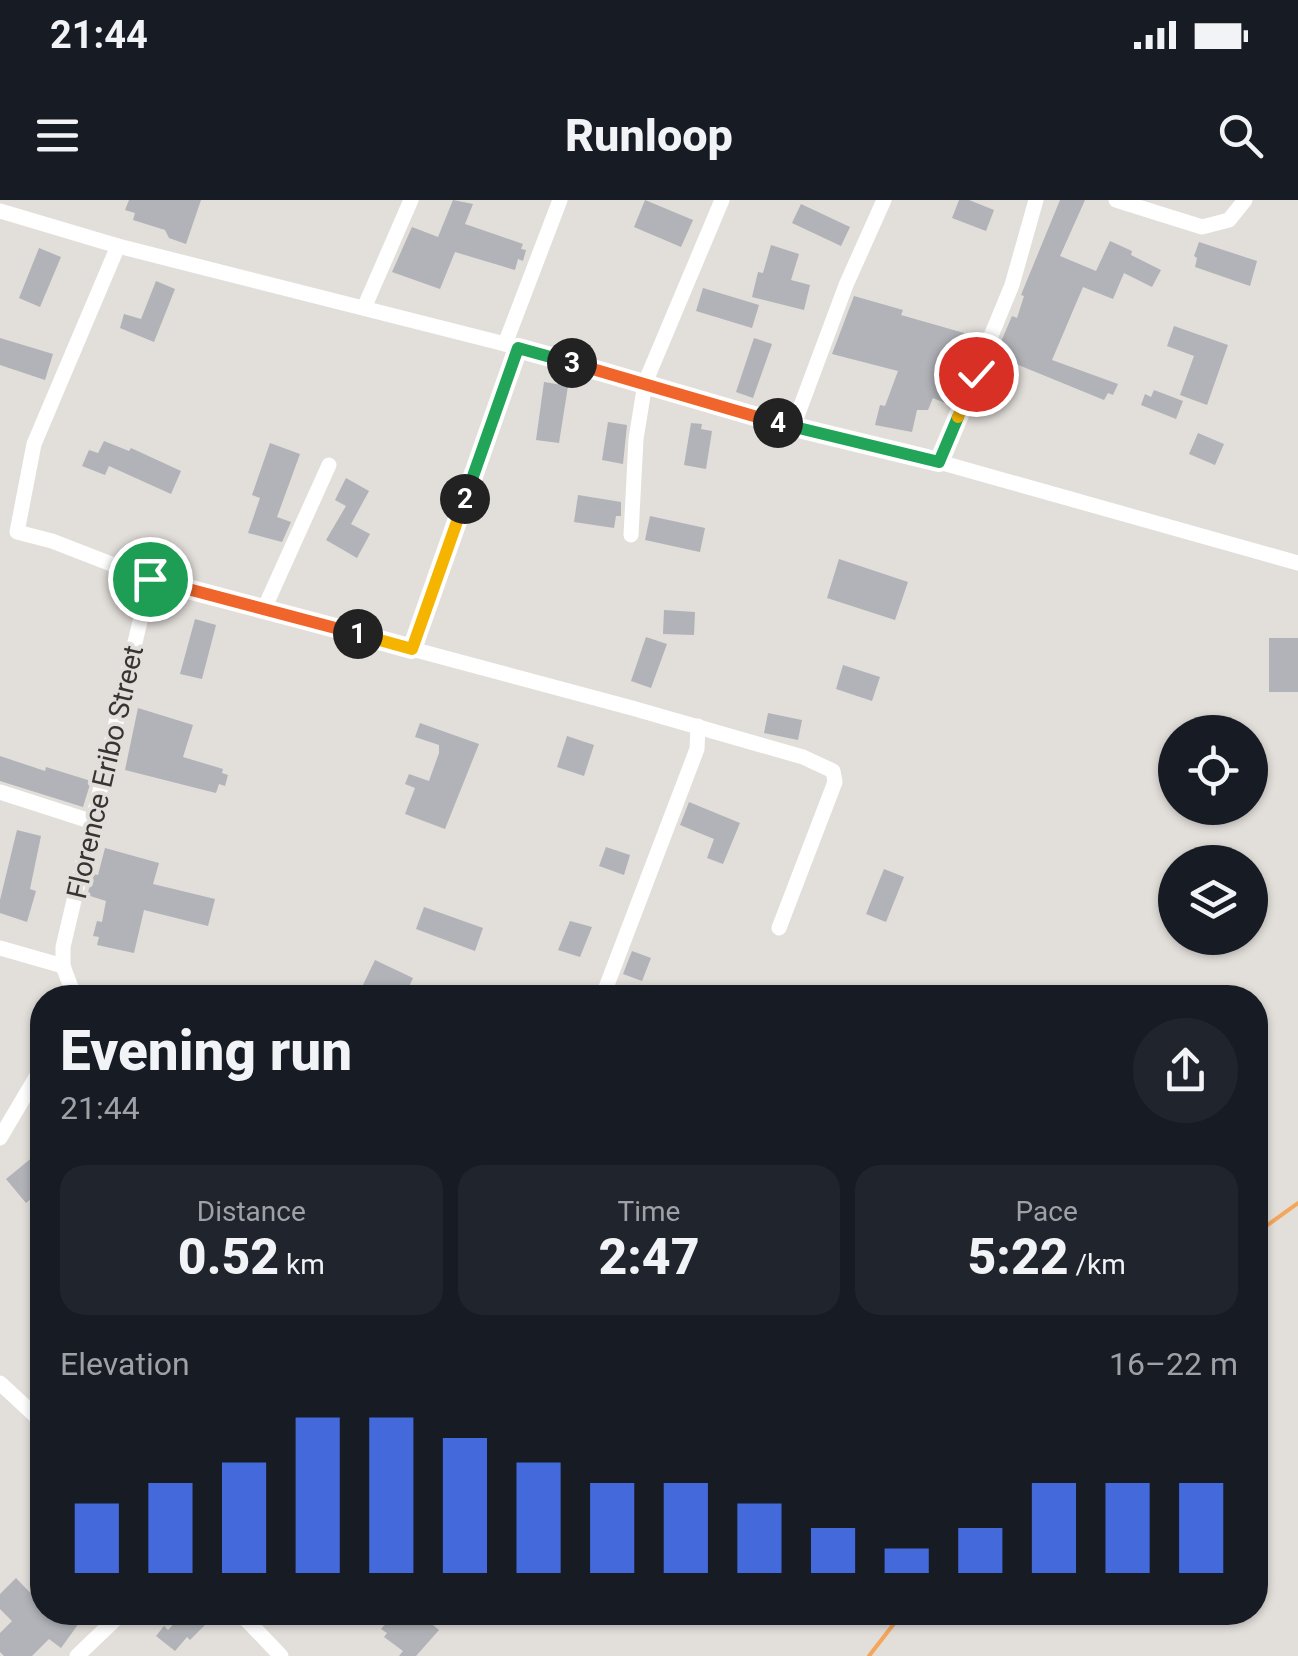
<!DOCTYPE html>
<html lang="en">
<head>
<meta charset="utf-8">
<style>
	:root { --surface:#171b24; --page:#20242c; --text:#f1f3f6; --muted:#9ea1a6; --accent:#4369db }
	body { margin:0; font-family:Roboto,sans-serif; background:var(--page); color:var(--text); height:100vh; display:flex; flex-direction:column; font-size:38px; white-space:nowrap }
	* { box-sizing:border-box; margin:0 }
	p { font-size:32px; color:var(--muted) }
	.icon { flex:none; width:55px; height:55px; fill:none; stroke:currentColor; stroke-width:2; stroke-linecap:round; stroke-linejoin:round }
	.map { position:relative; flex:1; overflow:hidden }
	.sheet { position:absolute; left:30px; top:785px; width:1238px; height:640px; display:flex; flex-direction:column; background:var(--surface); border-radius:40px; box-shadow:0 2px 8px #0004 }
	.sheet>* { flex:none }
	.controls { position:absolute; left:1158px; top:515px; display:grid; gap:20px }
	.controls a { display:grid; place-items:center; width:110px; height:110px; border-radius:50%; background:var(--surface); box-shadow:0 2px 8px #0004; font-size:50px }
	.pin { position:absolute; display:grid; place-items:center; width:85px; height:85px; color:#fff; margin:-42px; border:5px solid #fff; border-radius:50%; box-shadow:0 2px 10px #0007 }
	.km { position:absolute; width:50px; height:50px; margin:-25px; border-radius:50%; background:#222; color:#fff; font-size:28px; line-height:50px; text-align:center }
	.round { display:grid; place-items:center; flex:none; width:105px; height:105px; border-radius:52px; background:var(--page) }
	.overview { display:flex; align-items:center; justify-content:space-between; height:170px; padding:0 30px }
	h1 { font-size:55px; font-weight:800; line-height:75px }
	.stats { display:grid; grid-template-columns:repeat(3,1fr); gap:15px; height:170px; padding:10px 30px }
	.stats div { display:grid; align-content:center; border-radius:25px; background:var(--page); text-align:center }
	.stats b { font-size:50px; font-weight:800 }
	.stats small { font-size:28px; font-weight:400 }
	.stats p { font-size:28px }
	.chart { height:280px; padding:20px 30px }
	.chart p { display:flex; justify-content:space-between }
	.chart svg { width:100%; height:180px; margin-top:10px; stroke:var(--accent); stroke-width:6 }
	.status { display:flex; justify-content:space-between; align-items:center; height:70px; padding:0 50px; background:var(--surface); direction:ltr }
	.status svg { height:28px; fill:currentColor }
	header { display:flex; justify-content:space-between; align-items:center; height:130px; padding:0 30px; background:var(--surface); font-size:45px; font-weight:800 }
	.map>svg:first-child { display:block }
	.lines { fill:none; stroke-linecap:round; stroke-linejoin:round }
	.stream { stroke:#f4a65b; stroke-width:4 }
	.building { fill:#b1b3b8 }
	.minor { stroke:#fff; stroke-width:15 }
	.split-1-casing { stroke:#fff; stroke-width:20 }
	.split-2-casing { stroke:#fff; stroke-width:20 }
	.split-3-casing { stroke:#fff; stroke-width:20 }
	.split-4-casing { stroke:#fff; stroke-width:20 }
	.split-5-casing { stroke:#fff; stroke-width:20 }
	.split-6-casing { stroke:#fff; stroke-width:20 }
	.split-1 { stroke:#f0652b; stroke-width:12 }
	.split-2 { stroke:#f5b400; stroke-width:12 }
	.split-3 { stroke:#22a559; stroke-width:12 }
	.split-4 { stroke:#f0652b; stroke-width:12 }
	.split-5 { stroke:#22a559; stroke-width:12 }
	.split-6 { stroke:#f5b400; stroke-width:12 }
	.labels { text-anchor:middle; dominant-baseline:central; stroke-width:8; stroke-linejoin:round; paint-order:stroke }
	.street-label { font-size:28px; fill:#373534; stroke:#e2deda }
</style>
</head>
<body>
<div class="status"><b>21:44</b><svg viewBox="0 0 49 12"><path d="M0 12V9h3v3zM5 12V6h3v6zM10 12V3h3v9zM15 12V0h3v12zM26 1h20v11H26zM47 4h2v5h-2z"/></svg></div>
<header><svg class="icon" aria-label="menu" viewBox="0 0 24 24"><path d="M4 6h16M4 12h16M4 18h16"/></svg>Runloop<svg class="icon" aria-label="search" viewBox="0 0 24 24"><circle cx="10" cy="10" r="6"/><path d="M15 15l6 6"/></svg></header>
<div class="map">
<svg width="1298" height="1456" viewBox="0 0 1298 1456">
	<rect width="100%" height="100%" fill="#e2deda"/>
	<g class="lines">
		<!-- stream -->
		<g class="stream">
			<path d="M1255,1034L1298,1003"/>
			<path d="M869,1456L903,1412"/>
		</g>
	</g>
	<!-- building -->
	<g class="building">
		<path d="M129,0H201L186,44L169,38L165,30L133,20L135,13L125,10Z"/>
		<path d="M453,0L473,4L465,24L523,44L521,49L526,50L523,61L518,59L515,70L455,52L440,89L392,72L412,27L438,37Z"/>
		<path d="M645,0L693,20L681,47L634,27Z"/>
		<path d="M959,0H969L994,10L986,31L952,18Z"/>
		<path d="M1060,0H1085L1060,56L1096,71L1110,41L1132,51L1131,55L1161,70L1152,87L1124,73L1113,99L1083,87L1052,160L1118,184L1113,195L1108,193L1104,200L1006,160L999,176L988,172L1012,116L1017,118L1024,96L1021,95Z"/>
		<path d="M801,4L850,27L841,46L792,23Z"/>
		<path d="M1199,42L1257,61L1250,86L1195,67L1197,58L1194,56Z"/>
		<path d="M771,45L799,54L791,80L810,85L804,110L752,97L758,72L763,73Z"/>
		<path d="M39,48L61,57L40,107L19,98Z"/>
		<path d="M156,81L175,89L154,142L120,128L124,114L141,119Z"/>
		<path d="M703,88L759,105L752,128L696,111Z"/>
		<path d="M854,96L903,110L901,115L964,133L954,170L957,171L945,203L933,198L928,210H917L912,232L875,225L880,205L885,206L898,171L832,154Z"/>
		<path d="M1174,126L1228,145L1207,205L1180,195L1194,156L1167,146Z"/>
		<path d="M0,138L53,154L45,180L0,165Z"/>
		<path d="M754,138L772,144L753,198L736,192Z"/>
		<path d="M544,182L568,186L559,243L536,240Z"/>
		<path d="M1154,190L1183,201L1176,219L1141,205L1145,194L1151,197Z"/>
		<path d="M608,222L627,225L623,264L602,260Z"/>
		<path d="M691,223L702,224L701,229L712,231L706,269L684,265Z"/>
		<path d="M1198,233L1224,244L1215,265L1189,254Z"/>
		<path d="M104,241L129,251L131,248L181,271L171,294L109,266L105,275L82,266L89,250L98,253Z"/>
		<path d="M270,243L300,254L277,317L291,322L282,342L248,333L260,298L252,295Z"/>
		<path d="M346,278L369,291L351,324L370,334L357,358L326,340L346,306L335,300Z"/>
		<path d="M578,295L621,302V316H616L614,328L574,322Z"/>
		<path d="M650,316L705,328L700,352L645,340Z"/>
		<path d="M839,359L908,382L895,420L827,398Z"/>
		<path d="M664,410L695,412L694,435L663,434Z"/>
		<path d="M195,419L216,425L202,479L180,474Z"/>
		<path d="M646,437L667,444L651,488L631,481Z"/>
		<rect x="1269" y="438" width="29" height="54"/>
		<path d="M843,465L880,477L872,501L836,489Z"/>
		<path d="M138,508L193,525L183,557L223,569L222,573L228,575L225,586L219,584L216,593L125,570Z"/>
		<path d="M768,513L802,520L798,540L764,533Z"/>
		<path d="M420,523L479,544L445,629L405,614L415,588L405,584L409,574L429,581L439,553V545L415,537Z"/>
		<path d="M567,536L594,545L584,576L557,567Z"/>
		<path d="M0,556L45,571L46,567L91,581L83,607L0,581Z"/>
		<path d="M689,602L740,623L723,664L707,658L714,639L680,625Z"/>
		<path d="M17,630L41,636L30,689L36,691L27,722L0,713V700Z"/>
		<path d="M606,647L630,655L624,675L599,666Z"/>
		<path d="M105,648L159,663L153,684L215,699L208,726L144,710L134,753L97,745L99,737L93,736L97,721L102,722L106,701L87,695L94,674L98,675Z"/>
		<path d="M884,669L904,677L886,722L866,714Z"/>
		<path d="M424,707L483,728L475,751L416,729Z"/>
		<path d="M570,721L592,727L580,757L558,750Z"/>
		<path d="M632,751L651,758L642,781L623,774Z"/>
		<path d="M375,760L413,778L404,798H385L362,787Z"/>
		<path d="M34,956L42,965V1002L36,995L26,1003L6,979Z"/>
		<path d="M16,1378L42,1405V1412H87L61,1448L49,1439L32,1456H4L0,1452V1433L12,1421L0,1409V1394Z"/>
		<path d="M185,1412H218L190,1440L187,1437L175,1451L156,1436L164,1426L168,1430Z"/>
		<path d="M393,1415L403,1425L408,1418L413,1422L423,1417L439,1430L416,1456H399L403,1451L384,1437L387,1433L381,1429Z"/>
	</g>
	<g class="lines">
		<!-- minor -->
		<g class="minor">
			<path d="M1116,0L1202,27L1229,20L1245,0"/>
			<path d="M0,11L118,46L505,144L793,227L939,262L1298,363"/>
			<path d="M118,46L34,244L17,332L52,341L150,379L632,508L803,557L833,571L835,582L779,728"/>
			<path d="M364,108L411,0"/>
			<path d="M505,144L560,0"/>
			<path d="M793,227L846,85L884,0"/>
			<path d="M939,262L1012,85L1036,0"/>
			<path d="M631,335L636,239L645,183L722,0"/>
			<path d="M264,409L329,265"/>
			<path d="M412,449L518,148"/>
			<path d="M0,592L93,622"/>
			<path d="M0,748L63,766"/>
			<path d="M75,798L63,766V747L150,379"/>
			<path d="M602,798L697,549L698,526"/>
			<path d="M0,938L42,867"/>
			<path d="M0,1183L42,1222"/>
			<path d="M239,1412L281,1456"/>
			<path d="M77,1456L123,1412"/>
		</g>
	</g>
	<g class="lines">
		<!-- split-1 casing -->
		<g class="split-1-casing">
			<path id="split-1" d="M150,379L358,434"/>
		</g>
		<!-- split-2 casing -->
		<g class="split-2-casing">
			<path id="split-2" d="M358,434L412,449L465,299"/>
		</g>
		<!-- split-3 casing -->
		<g class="split-3-casing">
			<path id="split-3" d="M465,299L518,148L572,163"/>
		</g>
		<!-- split-4 casing -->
		<g class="split-4-casing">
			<path id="split-4" d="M572,163L778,223"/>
		</g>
		<!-- split-5 casing -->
		<g class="split-5-casing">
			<path id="split-5" d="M778,223L939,262L958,217"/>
		</g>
		<!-- split-6 casing -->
		<g class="split-6-casing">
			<path id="split-6" d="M958,217L976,174"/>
		</g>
		<!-- split-1 -->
		<use href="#split-1" class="split-1"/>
		<!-- split-2 -->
		<use href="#split-2" class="split-2"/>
		<!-- split-3 -->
		<use href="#split-3" class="split-3"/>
		<!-- split-4 -->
		<use href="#split-4" class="split-4"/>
		<!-- split-5 -->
		<use href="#split-5" class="split-5"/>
		<!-- split-6 -->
		<use href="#split-6" class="split-6"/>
	</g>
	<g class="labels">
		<!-- street labels -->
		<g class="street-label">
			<text transform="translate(105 572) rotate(-77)">Florence Eribo Street</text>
		</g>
	</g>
</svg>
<div class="controls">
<a><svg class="icon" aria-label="locate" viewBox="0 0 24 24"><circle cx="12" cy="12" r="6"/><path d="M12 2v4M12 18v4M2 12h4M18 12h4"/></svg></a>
<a><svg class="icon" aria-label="layers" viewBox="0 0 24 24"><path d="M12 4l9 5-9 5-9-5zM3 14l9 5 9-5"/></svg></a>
</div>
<div class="pin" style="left:150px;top:379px;background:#1e9e55"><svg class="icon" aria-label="arrive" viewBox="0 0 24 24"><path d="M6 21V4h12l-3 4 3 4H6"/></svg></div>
<div class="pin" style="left:976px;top:174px;background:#d93025"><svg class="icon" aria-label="check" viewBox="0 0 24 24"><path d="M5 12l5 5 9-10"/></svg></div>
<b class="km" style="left:358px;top:434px">1</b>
<b class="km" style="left:465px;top:299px">2</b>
<b class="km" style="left:572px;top:163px">3</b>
<b class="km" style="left:778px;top:223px">4</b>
<section class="sheet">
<div class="overview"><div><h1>Evening run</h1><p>21:44</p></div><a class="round"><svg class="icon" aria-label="share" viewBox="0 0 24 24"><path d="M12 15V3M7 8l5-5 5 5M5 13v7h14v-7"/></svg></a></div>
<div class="stats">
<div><p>Distance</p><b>0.52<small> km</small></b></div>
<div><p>Time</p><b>2:47</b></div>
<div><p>Pace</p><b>5:22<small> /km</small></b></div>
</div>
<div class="chart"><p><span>Elevation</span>16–22 m</p>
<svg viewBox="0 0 160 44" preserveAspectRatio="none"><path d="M5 44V27M15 44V22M25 44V17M35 44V6M45 44V6M55 44V11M65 44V17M75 44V22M85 44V22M95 44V27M105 44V33M115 44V38M125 44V33M135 44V22M145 44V22M155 44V22"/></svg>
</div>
</section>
</div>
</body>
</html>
